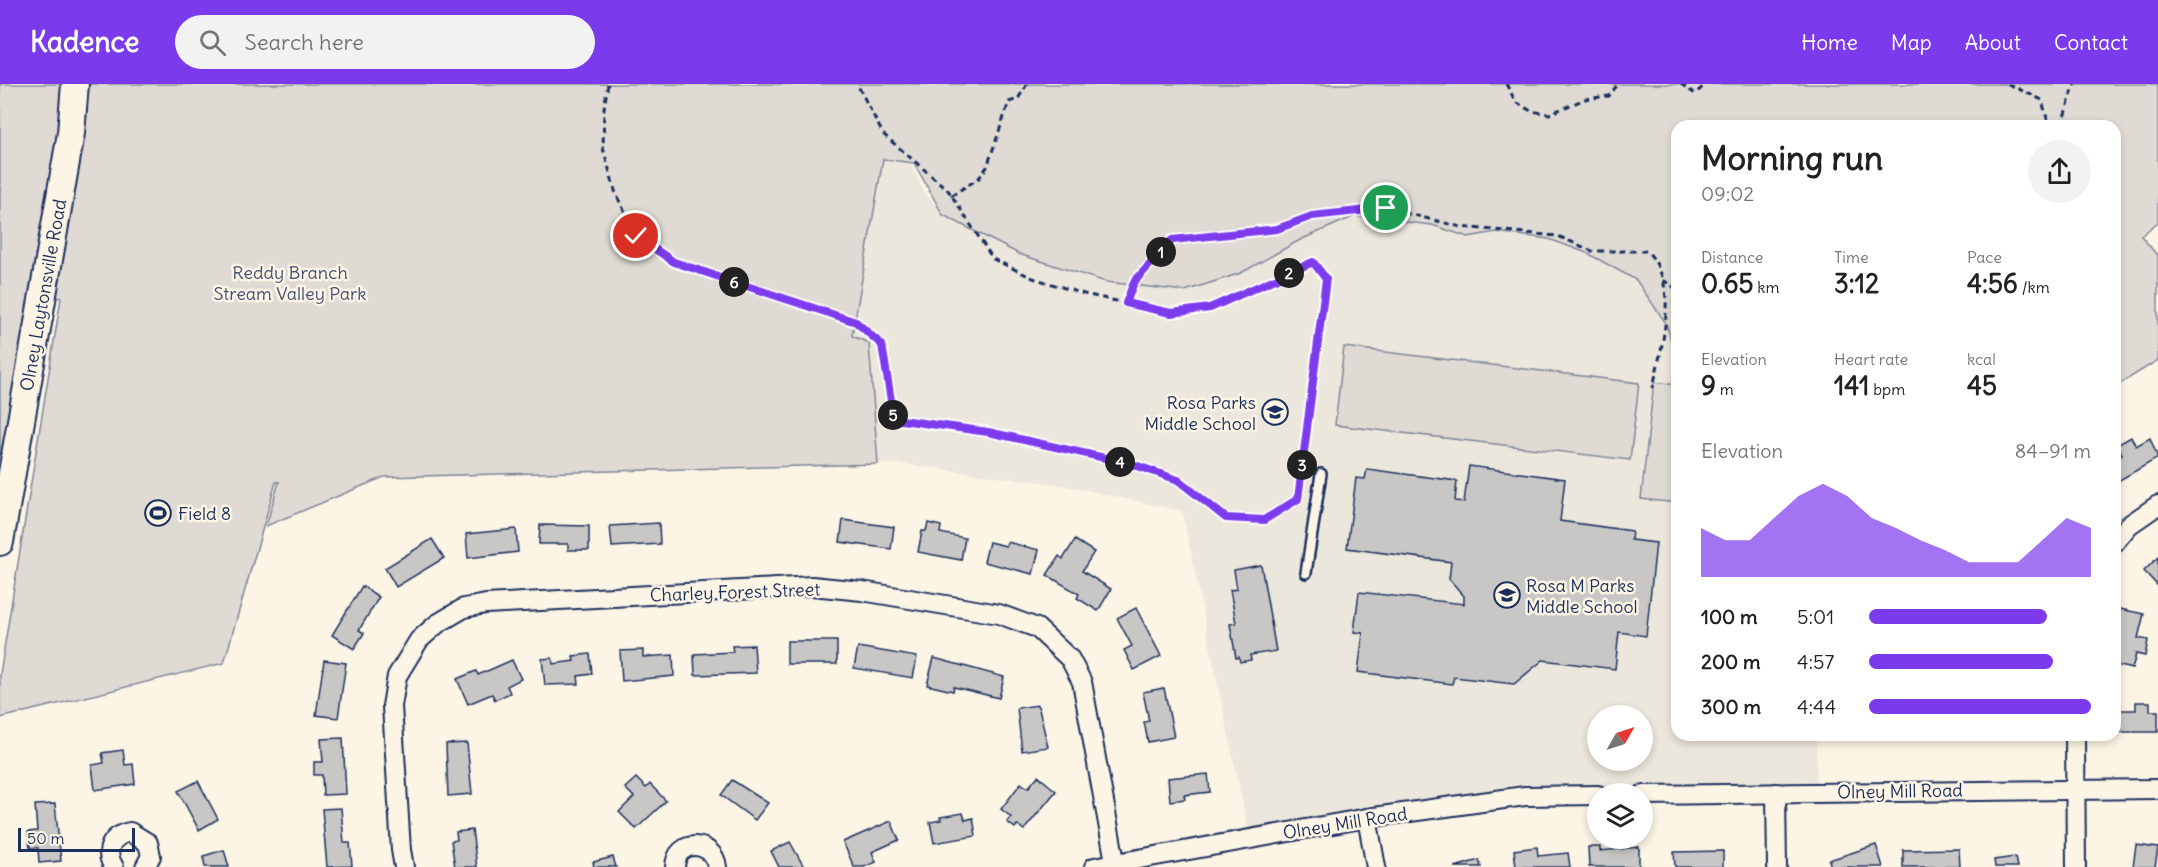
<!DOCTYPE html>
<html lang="en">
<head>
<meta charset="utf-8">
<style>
	:root { --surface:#fff; --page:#f2f2f2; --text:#222; --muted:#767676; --accent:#7c3aed }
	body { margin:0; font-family:Delius,sans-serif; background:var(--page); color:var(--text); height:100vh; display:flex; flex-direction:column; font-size:22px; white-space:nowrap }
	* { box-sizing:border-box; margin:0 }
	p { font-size:20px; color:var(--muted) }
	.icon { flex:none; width:33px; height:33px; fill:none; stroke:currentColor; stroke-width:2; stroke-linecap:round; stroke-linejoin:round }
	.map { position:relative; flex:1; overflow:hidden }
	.details { position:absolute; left:1671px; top:36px; width:450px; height:621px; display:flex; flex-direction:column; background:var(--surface); border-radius:18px; box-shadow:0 3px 9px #0003 }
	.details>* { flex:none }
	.needle { width:39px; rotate:51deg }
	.controls { position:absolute; left:1587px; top:621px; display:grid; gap:12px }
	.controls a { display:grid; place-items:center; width:66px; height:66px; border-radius:50%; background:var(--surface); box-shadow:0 3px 9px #0003; font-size:30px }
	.scale { position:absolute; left:18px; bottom:15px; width:117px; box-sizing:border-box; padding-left:6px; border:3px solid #1b2f5e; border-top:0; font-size:16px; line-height:21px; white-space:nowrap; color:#1b2f5e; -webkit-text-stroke:4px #fcf5e5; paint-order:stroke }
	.pin { position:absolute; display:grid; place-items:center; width:51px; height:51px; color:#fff; margin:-26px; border:3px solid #fff; border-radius:50%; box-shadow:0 2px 6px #0007 }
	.km { position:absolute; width:30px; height:30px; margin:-15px; border-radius:50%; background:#222; color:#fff; font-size:16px; line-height:30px; text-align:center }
	.round { display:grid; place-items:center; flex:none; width:63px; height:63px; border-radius:32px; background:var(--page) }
	.summary { display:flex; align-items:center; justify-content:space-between; height:102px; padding:0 30px }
	h1 { font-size:33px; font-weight:700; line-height:45px }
	.figures { display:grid; grid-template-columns:repeat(3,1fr); gap:9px; height:102px; padding:6px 30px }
	.figures div { display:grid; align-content:center }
	.figures b { font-size:26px; font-weight:700 }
	.figures small { font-size:16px; font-weight:400 }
	.figures p { font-size:16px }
	.chart { height:168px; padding:12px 30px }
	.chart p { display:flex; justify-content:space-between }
	.chart svg { width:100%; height:108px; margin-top:6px; fill:var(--accent); opacity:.7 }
	ul { padding:0 30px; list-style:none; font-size:20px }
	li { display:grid; grid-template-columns:96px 72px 1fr; align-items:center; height:45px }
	li i { height:15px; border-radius:8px; background:var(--accent) }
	header { display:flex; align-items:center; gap:36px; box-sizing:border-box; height:84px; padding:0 30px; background:var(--accent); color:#fff }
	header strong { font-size:28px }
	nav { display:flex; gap:33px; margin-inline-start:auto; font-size:21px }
	.search { width:420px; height:54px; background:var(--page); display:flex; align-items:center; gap:15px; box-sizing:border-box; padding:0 21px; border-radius:33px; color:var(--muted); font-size:22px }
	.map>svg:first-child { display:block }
	.built { fill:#ece7dc; fill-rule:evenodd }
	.green { fill:#dfdbd4; stroke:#7d8599; stroke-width:1.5 }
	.building { fill:#c8c7c6; stroke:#1b2f5e; stroke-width:1.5 }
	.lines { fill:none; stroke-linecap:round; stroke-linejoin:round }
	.lane-casing { stroke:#1b2f5e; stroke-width:14 }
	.street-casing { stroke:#1b2f5e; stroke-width:22 }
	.secondary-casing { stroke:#1b2f5e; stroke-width:30 }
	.path { stroke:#1b2f5e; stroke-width:3; stroke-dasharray:6 4.5; stroke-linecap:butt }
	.lane { stroke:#fcf5e5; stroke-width:9 }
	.street { stroke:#fcf5e5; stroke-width:18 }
	.secondary { stroke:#fcf5e5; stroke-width:26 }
	.route-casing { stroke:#fff; stroke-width:12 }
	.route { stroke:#7c3aed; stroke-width:8 }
	.labels { text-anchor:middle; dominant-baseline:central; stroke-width:5; stroke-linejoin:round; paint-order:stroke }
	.park-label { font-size:18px; fill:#425176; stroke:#fcf5e5 }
	.street-label { font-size:18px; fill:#1b2f5e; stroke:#fcf5e5 }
	.poi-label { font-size:18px; fill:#1b2f5e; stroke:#fcf5e5; text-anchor:start }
</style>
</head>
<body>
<header>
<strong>Kadence</strong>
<div class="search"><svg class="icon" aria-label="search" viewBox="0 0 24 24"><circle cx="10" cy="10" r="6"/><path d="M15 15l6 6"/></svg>Search here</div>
<nav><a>Home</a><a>Map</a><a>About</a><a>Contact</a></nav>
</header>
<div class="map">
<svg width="2158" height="783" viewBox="0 0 2158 783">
	<rect width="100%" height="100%" fill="#fcf5e5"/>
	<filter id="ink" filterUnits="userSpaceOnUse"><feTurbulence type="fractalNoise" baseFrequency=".0167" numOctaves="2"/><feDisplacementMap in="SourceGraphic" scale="12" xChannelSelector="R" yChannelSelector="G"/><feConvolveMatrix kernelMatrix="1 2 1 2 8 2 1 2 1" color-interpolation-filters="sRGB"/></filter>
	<g filter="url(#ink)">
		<!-- built -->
		<path class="built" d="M891,39L924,108L952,136L1106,198L1185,206L1241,189L1300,156L1360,130L1521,144L1587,169L1636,196L1666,239L1677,276V651H1816L1817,708L1598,710L1250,755L1182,427L1062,401L902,380H878L868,259L701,193ZM1598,632H1642V676H1598Z"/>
		<!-- green -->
		<g class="green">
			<path d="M0,0H62L61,25L0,391Z"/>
			<path d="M75,0H2158V138L2141,152L2158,172V276L2115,303V42H1677V276L1666,239L1636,196L1587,169L1549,155L1496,148L1468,153L1432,141L1355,132L1300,156L1241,189L1185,207L1106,198L1019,170L943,131L914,79L883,75L852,252L869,259L878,380L384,393L266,442L279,398H276L224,579L0,634V590L61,214L44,209Z"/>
			<path d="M1344,263L1639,299L1630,376L1335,341Z"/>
			<path d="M1654,298L1677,301V419L1641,415Z"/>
		</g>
		<!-- building -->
		<g class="building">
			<path d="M2131,353L2136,362L2150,354L2158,374L2118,397L2115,391V374L2122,370L2117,361Z"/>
			<path d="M1469,382L1565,395L1560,437L1632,447L1631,456L1656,459L1646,552L1619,548L1615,585L1543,576L1514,600L1454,593L1452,600L1358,588L1363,549L1354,548L1359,508L1464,520V512L1449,495L1451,478L1347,464L1356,394L1365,395L1367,385L1457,397L1455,417L1464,418Z"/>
			<path d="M843,436L894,443L891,465L840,458Z"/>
			<path d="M659,439L660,460L612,463L610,442Z"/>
			<path d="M928,439L941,442L940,449L965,454L961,476L918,468L922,447H926Z"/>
			<path d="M540,441L589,442V466H568V460H539Z"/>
			<path d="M516,445L518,468L468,474L466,450Z"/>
			<path d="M432,455L444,474L396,503L385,484Z"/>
			<path d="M1075,456L1094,468L1082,487L1111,505L1098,527L1077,514L1079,510L1047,491L1059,472L1063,475Z"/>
			<path d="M989,458L1006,462L1007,458L1039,466L1033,490L984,478Z"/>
			<path d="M2158,473V502L2144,487Z"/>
			<path d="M1261,481L1276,567L1250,571L1251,576L1240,578L1239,573L1236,574L1230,540L1236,539L1230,506L1237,505L1234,486Z"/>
			<path d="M362,502L379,513L359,546L364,549L354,565L332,551Z"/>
			<path d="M1136,524L1161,572L1134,586L1124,566L1132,562L1117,534Z"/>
			<path d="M2120,525L2144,530L2138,554L2148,556L2145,572L2136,570L2132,585L2115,581L2118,546H2116Z"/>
			<rect x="787" y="557" width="50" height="23"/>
			<path d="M754,561L756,589L695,591L694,570L733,568L732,562Z"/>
			<path d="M858,563L917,573L913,594L854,584Z"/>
			<path d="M643,566V573L673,571L674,592L622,597L620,567Z"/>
			<path d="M590,570L592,590L578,592L579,600L545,601L542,575L552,574L553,580L574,577L573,572Z"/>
			<path d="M934,574L1004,593L999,614L954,603L953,607L927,601Z"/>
			<path d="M324,576L346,579L338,634L316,631Z"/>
			<path d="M512,576L521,595L507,602L510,609L495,616L492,610L468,620L457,595L476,587L478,591Z"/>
			<path d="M1164,604L1174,653L1148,658L1144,638L1149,637L1143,608Z"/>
			<path d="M2136,618H2150V627H2158V648H2115V626H2136Z"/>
			<path d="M1038,621L1048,663L1022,667L1017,624Z"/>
			<path d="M343,654L346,710L323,711L322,691H314V678H323L321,655Z"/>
			<path d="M467,659L472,710L448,712L446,660Z"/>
			<path d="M123,666L125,681L133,680L135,700L95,706L92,681L104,679L102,669Z"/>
			<path d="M1208,690L1210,708L1184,711L1185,715L1170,717L1168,694Z"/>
			<path d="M1038,692L1056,707L1024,746L1017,741L1015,744L1007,738L1011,733L1001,725L1021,699L1028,704Z"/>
			<path d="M636,694L646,704L650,700L666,717L636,745L619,728L634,713L625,704Z"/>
			<path d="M732,696L768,719L755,736L721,711Z"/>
			<path d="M198,697L218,735L199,746L178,707Z"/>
			<path d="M55,720L61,777L39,779L38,764H30L28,748L37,747L35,721Z"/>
			<path d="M341,724L344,759H350L352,782L327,783L322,725Z"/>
			<path d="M963,729L965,736L973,734L976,752L934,759L930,738L941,736L940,733Z"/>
			<path d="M891,737L899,756L872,768L876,778L864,783H854L843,758Z"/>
			<path d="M472,746L477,783H455L451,757L457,756L456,748Z"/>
			<path d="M790,758L804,783H779L771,767Z"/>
			<path d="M1876,761L1883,783H1831L1829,776Z"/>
			<path d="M2136,761L2158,764L2155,783H2133Z"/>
			<path d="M1537,763L1538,772L1568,769L1570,783H1516L1514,766Z"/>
			<path d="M1588,763H1600V767L1639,763V783H1589Z"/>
			<path d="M1959,765L1960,783H1903V766Z"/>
			<path d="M224,766L229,783H205L203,772Z"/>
			<path d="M1723,767V783H1675L1674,768Z"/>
			<path d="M613,773L616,783H594L593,778Z"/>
			<path d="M2015,773L2017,783H1995L1994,776Z"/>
			<path d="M1479,776L1481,783H1455Z"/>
		</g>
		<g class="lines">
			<!-- lane casing -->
			<g class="lane-casing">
				<path id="lane" d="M1306,489L1321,390"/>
			</g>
			<!-- street casing -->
			<g class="street-casing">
				<g id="street">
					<path d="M2115,458L2129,441L2158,421"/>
					<path d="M2075,651L2076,783"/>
					<path d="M1776,709L1777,783"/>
					<path d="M1642,711L2158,705"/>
					<path d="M1367,734L1376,783"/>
					<path d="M114,783C103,767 112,751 130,748L148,759L151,772L145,783"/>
					<path d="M404,783L401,766L392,622L397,592L419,556L437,540L464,524L486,520L812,502L862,507L999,530L1037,544L1070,575L1082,598L1116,783"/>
					<path d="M675,783C676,754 714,756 717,783"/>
					<path d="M1094,783L1367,734L1525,712L1598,711"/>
				</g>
			</g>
			<!-- secondary casing -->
			<g class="secondary-casing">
				<path id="secondary" d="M0,458L71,49L75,0"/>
			</g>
			<!-- path -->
			<g class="path">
				<path d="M608,0L604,24L603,64L616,110L636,151L674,178L856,238L882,261L894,335L988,348L1132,380L1178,396L1226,434L1264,436L1298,415L1326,195L1313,178L1210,223L1171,229L1084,210L1033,194L993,175L948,106L883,50L857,0"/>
				<path d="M1506,0L1516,18L1531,27L1549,30L1585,15L1609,12L1618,0"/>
				<path d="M1681,0L1695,10L1706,0"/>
				<path d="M2008,0L2042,16L2049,42"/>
				<path d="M2061,42L2075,0"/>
				<path d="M951,112L979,94L987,83L1009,18L1018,15L1027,0"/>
				<path d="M1663,196L1677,205"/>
				<path d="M1126,219L1134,198L1172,156L1277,145L1312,132L1386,124L1461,143L1558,152L1592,167H1647C1681,203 1661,262 1653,304"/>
			</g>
			<!-- lane -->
			<use href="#lane" class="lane"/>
			<!-- street -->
			<use href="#street" class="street"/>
			<!-- secondary -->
			<use href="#secondary" class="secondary"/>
		</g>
	</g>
	<g class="lines" filter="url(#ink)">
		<!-- route casing -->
		<g class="route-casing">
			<path id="route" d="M636,152L674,178L856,238L882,261L894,335L988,348L1132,380L1178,396L1226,434L1264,436L1298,415L1326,195L1313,178L1210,224L1171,229L1126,219L1134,198L1172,156L1277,145L1312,132L1386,124"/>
		</g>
		<!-- route -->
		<use href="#route" class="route"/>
	</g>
	<!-- icons -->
	<defs>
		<g id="school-ring" transform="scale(1.35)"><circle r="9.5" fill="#fcf5e5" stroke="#1b2f5e" stroke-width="1.5"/><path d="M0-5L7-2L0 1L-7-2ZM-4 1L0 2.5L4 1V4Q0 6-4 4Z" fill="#1b2f5e"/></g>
		<g id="stadium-ring" transform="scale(1.35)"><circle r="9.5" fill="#fcf5e5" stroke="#1b2f5e" stroke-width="1.5"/><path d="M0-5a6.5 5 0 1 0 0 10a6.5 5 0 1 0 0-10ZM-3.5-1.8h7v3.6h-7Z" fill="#1b2f5e"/></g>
	</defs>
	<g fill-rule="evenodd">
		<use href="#school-ring" x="1275" y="328"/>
		<use href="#stadium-ring" x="158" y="429"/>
		<use href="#school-ring" x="1507" y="511"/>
	</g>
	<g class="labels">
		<!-- park labels -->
		<g class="park-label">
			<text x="290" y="188">Reddy Branch<tspan x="290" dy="21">Stream Valley Park</tspan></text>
		</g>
		<!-- street labels -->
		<g class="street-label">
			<text transform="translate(43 211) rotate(-80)">Olney Laytonsville Road</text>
			<text transform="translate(735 508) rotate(-2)">Charley Forest Street</text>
			<text transform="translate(1900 707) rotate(-1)">Olney Mill Road</text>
			<text transform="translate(1345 739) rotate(-9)">Olney Mill Road</text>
		</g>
		<!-- poi labels -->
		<g class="poi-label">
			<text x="1256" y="318" text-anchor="end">Rosa Parks<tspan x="1256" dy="21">Middle School</tspan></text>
			<text x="178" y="429">Field 8</text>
			<text x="1526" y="501">Rosa M Parks<tspan x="1526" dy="21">Middle School</tspan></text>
		</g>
	</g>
</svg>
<div class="controls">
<a><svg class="needle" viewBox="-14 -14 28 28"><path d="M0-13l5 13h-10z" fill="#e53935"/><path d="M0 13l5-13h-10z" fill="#767676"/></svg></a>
<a><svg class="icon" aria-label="layers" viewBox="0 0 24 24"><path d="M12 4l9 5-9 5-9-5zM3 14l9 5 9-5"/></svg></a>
</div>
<div class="scale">50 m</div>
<div class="pin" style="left:1386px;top:124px;background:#1e9e55"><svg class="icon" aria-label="arrive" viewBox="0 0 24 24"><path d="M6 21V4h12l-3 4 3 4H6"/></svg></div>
<div class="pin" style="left:636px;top:152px;background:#d93025"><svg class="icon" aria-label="check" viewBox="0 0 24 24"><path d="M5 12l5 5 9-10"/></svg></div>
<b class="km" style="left:1161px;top:168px">1</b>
<b class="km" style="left:1289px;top:189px">2</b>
<b class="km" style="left:1302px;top:381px">3</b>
<b class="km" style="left:1120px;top:378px">4</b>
<b class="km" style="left:893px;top:331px">5</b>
<b class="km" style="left:734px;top:198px">6</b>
<section class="details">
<div class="summary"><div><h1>Morning run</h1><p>09:02</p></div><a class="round"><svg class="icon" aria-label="share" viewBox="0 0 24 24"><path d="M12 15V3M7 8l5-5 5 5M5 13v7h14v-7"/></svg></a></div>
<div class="figures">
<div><p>Distance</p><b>0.65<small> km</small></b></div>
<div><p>Time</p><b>3:12</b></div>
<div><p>Pace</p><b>4:56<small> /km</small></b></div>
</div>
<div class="figures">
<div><p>Elevation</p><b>9<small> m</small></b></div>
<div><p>Heart rate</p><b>141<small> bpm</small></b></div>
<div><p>kcal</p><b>45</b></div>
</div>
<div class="chart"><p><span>Elevation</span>84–91 m</p>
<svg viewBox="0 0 160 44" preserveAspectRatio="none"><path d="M0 44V24L10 29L20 29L30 20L40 11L50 6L60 11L70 20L80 24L90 29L100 33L110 38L120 38L130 38L140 29L150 20L160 24V44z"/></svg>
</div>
<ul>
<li><b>100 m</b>5:01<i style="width:80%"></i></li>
<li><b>200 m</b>4:57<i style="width:83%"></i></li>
<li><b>300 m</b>4:44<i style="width:100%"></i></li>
</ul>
</section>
</div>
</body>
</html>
